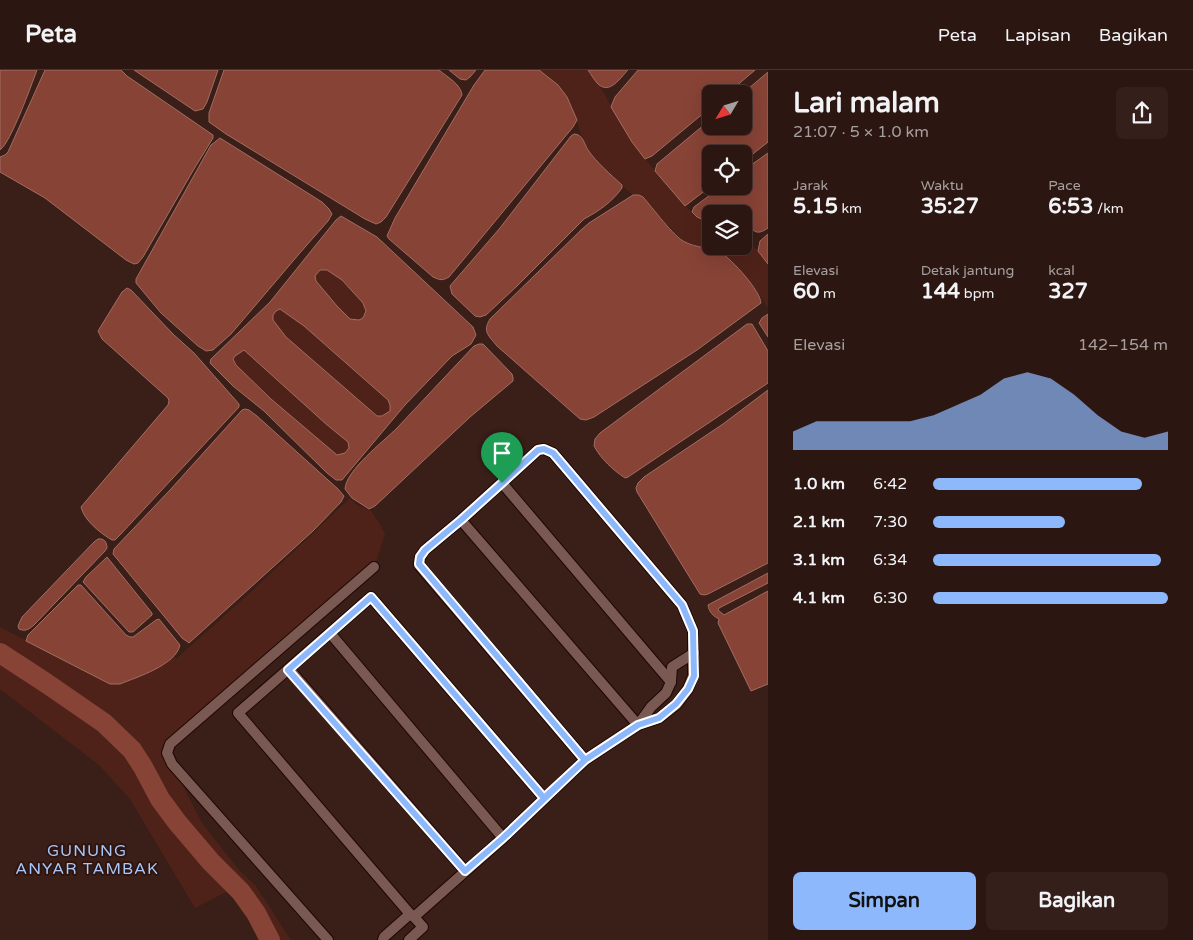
<!DOCTYPE html>
<html lang="id">
<head>
<meta charset="utf-8">
<style>
	:root { --surface:#2c1612; --page:#341f1b; --text:#f1f3f6; --muted:#a69f9f; --line:#483532; --accent:#8db9fc }
	body { margin:0; font-family:"Varela Round",sans-serif; background:var(--page); color:var(--text); height:100vh; display:flex; flex-direction:column; font-size:19px; white-space:nowrap }
	* { box-sizing:border-box; margin:0 }
	p { font-size:16px; color:var(--muted) }
	.icon { flex:none; width:28px; height:28px; fill:none; stroke:currentColor; stroke-width:2; stroke-linecap:round; stroke-linejoin:round }
	.map { position:relative; flex:1; overflow:hidden }
	.sheet { display:flex; flex-direction:column; background:var(--surface); width:425px }
	.sheet>* { flex:none }
	.needle { width:32px; rotate:232deg }
	.tools { position:absolute; left:702px; top:15px; display:grid; gap:10px }
	.tools a { display:grid; place-items:center; width:50px; height:50px; border-radius:8px; background:var(--surface); box-shadow:0 5px 20px #0002,0 0 0 1px var(--line); font-size:25px }
	.pin { position:absolute; display:grid; place-items:center; width:42px; height:42px; color:#fff; margin:-51px -21px; border-radius:50% 50% 50% 0; rotate:-45deg; box-shadow:0 0 5px #0007 }
	.pin .icon { rotate:45deg }
	.round { display:grid; place-items:center; flex:none; width:52px; height:52px; border-radius:8px; background:var(--page) }
	.head { display:flex; align-items:center; justify-content:space-between; height:85px; padding:0 25px }
	h1 { font-size:28px; font-weight:700; line-height:38px }
	.stats { display:grid; grid-template-columns:repeat(3,1fr); gap:8px; height:85px; padding:5px 25px }
	.stats div { display:grid; align-content:center }
	.stats b { font-size:21px; font-weight:700 }
	.stats small { font-size:14px; font-weight:400 }
	.stats p { font-size:14px }
	.chart { height:140px; padding:10px 25px }
	.chart p { display:flex; justify-content:space-between }
	.chart svg { width:100%; height:90px; margin-top:5px; fill:var(--accent); opacity:.7 }
	.button { display:flex; gap:10px; margin-top:auto; padding:10px 25px }
	.button a { flex:1; height:58px; border-radius:8px; background:var(--accent); color:#111; font-size:20px; font-weight:700; line-height:58px; text-align:center }
	.button a+a { background:var(--page); color:var(--text) }
	ul { padding:0 25px; list-style:none; font-size:16px }
	li { display:grid; grid-template-columns:80px 60px 1fr; align-items:center; height:38px }
	li i { height:12px; border-radius:6px; background:var(--accent) }
	header { display:flex; align-items:center; gap:30px; box-sizing:border-box; height:70px; padding:0 25px; background:var(--surface); border-bottom:1px solid var(--line) }
	header strong { font-size:24px }
	nav { display:flex; gap:28px; margin-inline-start:auto; font-size:18px }
	main { display:flex; flex:1; min-height:0 }
	.map>svg:first-child { display:block }
	.green { fill:#4f2219 }
	.water { fill:#874336; stroke:#a26d62; fill-rule:evenodd }
	.lines { fill:none; stroke-linecap:round; stroke-linejoin:round }
	.river { stroke:#874336; stroke-width:20 }
	.minor-casing { stroke:#200603; stroke-width:12 }
	.minor { stroke:#7a5952; stroke-width:10 }
	.route-casing { stroke:#fff; stroke-width:10 }
	.route { stroke:#8db9fc; stroke-width:6 }
	.labels { text-anchor:middle; dominant-baseline:central; stroke-width:4; stroke-linejoin:round; paint-order:stroke }
	.quarter-label { font-size:16px; letter-spacing:1px; fill:#a7c8fa; stroke:#2f140f }
</style>
</head>
<body>
<header>
<strong>Peta</strong>
<nav><a>Peta</a><a>Lapisan</a><a>Bagikan</a></nav>
</header>
<main>
<div class="map">
<svg width="768" height="870" viewBox="0 0 768 870">
	<rect width="100%" height="100%" fill="#3a1e18"/>
	<!-- green -->
	<g class="green">
		<path d="M539,0H588L599,15L632,72L663,111L685,136L697,147L711,153V176H744V167L758,181L768,194V238L756,220L684,172L639,125H633C617,110 596,95 585,75C581,67 579,57 576,49C568,23 560,16 539,0Z"/>
		<path d="M320,200H327L342,210L363,233L366,241L363,248L359,250L350,249L337,236L316,211L315,207Z"/>
		<path d="M280,239L304,256L388,330L390,335V341L382,346H377L286,267L273,250L272,245L276,241Z"/>
		<path d="M244,280L326,354L348,372L349,378L345,383L337,385L271,329L236,295L233,289L235,286Z"/>
		<path d="M350,428L357,435L371,441L378,451L385,464L374,497L170,674L172,694L202,753L238,799L255,815L291,870H262L228,821L195,838L130,729L99,695L0,619V557L110,614H120L144,604L164,595L174,586L176,589L252,521Z"/>
	</g>
	<!-- water -->
	<g class="water">
		<path d="M0,0H37C31,16 11,72 0,80Z"/>
		<path d="M45,0H121L127,6L213,65V68L194,99L143,187L138,193L134,194L126,190L45,128L0,102V87L5,85L8,82Z"/>
		<path d="M134,0H218L207,32L203,39L195,41Z"/>
		<path d="M224,0H439C447,7 461,14 462,25L386,147L381,152L376,154L365,149L226,64L209,52V43Z"/>
		<path d="M449,0H476L470,7L466,10L460,9Z"/>
		<path d="M485,0H539L558,15L567,27L577,50L573,57L449,207C442,211 440,210 433,207L389,169L387,166L395,148L474,15Z"/>
		<path d="M588,0H628C620,8 610,25 598,14C594,10 591,4 588,0Z"/>
		<path d="M638,0H755L727,24H711V37L652,86L645,89L632,72L611,37L615,27Z"/>
		<path d="M768,2V72L744,91V84H711V116L685,136L655,101L657,94L711,49V56H744V24H742Z"/>
		<path d="M574,64C583,64 584,74 588,80C597,93 610,104 622,115V118C612,132 599,141 584,149L516,217L486,245L480,247L475,246L452,224L450,216L500,158L571,66Z"/>
		<path d="M220,68L322,132L329,139L332,144L328,151L299,184L231,264L213,280L206,281L198,276L161,243L136,213V209L211,75Z"/>
		<path d="M768,83V158C755,167 754,160 744,151V144H711V153L697,147L692,142L694,137L722,116H744V100Z"/>
		<path d="M633,125H639L643,127C651,136 675,168 685,172C696,178 710,177 721,183C732,189 761,222 761,233L697,280L594,347L586,350L580,349L497,276C489,266 482,262 490,249L581,160L589,153Z"/>
		<path d="M341,146L377,167L473,257L476,265L471,274L452,286L405,335L342,410H336L327,403L264,341L233,316L210,293L211,289L270,232L336,150ZM320,200H327L342,210L363,233L366,241L363,248L359,250L350,249L337,236L316,211L315,206ZM280,239L304,256L388,330L390,335V341L382,346H377L286,267L273,250V245L276,241ZM244,280L326,354L348,372L349,378L345,383L337,385L271,329L236,295L233,289L235,286Z"/>
		<path d="M768,164V194L758,181L760,171Z"/>
		<path d="M127,218L131,220L173,264L194,283L239,334V337L119,466L115,470H112C100,463 84,450 81,437L168,335L169,331L168,328L102,269L98,261L122,222Z"/>
		<path d="M768,244V267L759,253L762,248Z"/>
		<path d="M747,254H752L768,281V313L628,407L625,408C613,400 601,389 594,376L595,369L600,363Z"/>
		<path d="M479,274H483L512,304L513,308V311L470,347L375,436L369,439L352,428L345,419C346,400 383,372 397,358C423,331 448,303 474,276Z"/>
		<path d="M768,320V493L708,524L704,525L700,524L637,422L636,418L638,413L644,407L723,354Z"/>
		<path d="M245,339L249,340L257,346L338,419L344,426L341,432L313,461L189,573L182,568L113,484L114,479L170,420L242,340Z"/>
		<path d="M98,469C104,468 107,472 107,478L105,481L34,555C29,559 26,562 19,559L18,556L22,547L94,472Z"/>
		<path d="M107,487L152,543V545L133,562H129L83,512L86,507Z"/>
		<path d="M768,503V513L719,538L718,540L724,545L768,521V614L751,621L718,553L719,549C713,546 709,542 708,535Z"/>
		<path d="M78,515H81L126,565L130,567H133L156,550L159,549L180,575C176,595 137,607 120,614H110L26,571L28,565Z"/>
	</g>
	<g class="lines">
		<!-- river -->
		<path class="river" d="M0,583L46,613L104,653L132,680L143,697L160,729L177,752L211,792L241,822L256,843L270,870"/>
		<!-- minor casing -->
		<g class="minor-casing">
			<g id="minor">
				<path d="M502,413L671,612"/>
				<path d="M461,450L638,655"/>
				<path d="M330,563L503,768"/>
				<path d="M289,599L465,801"/>
				<path d="M638,655L651,637L666,623L671,612L672,597L694,583"/>
				<path d="M410,844L238,643L371,527L544,728"/>
				<path d="M414,847L503,768L585,690L638,655L659,648L677,634L688,619L693,606V561L682,535L553,383L544,379L538,380L461,450L425,480L420,487L419,495L585,690"/>
				<path d="M328,870L172,694L167,683L170,674L374,497"/>
				<path d="M383,870L384,867L410,844L414,847L423,857L409,870"/>
			</g>
		</g>
		<!-- minor -->
		<use href="#minor" class="minor"/>
	</g>
	<g class="lines">
		<!-- route casing -->
		<g class="route-casing">
			<path id="route" d="M502,413L461,450L425,480L420,487L419,494L585,690L544,728L371,527L288,600L465,801L503,768L585,690L638,655L659,648L676,634L688,619L694,606L693,561L682,535L553,383L544,379L538,380L502,413"/>
		</g>
		<!-- route -->
		<use href="#route" class="route"/>
	</g>
	<g class="labels">
		<!-- quarter labels -->
		<g class="quarter-label">
			<text x="87" y="781">GUNUNG<tspan x="87" dy="18">ANYAR TAMBAK</tspan></text>
		</g>
	</g>
</svg>
<div class="tools">
<a><svg class="needle" viewBox="-14 -14 28 28"><path d="M0-13l5 13h-10z" fill="#e53935"/><path d="M0 13l5-13h-10z" fill="#a69f9f"/></svg></a>
<a><svg class="icon" aria-label="locate" viewBox="0 0 24 24"><circle cx="12" cy="12" r="6"/><path d="M12 2v4M12 18v4M2 12h4M18 12h4"/></svg></a>
<a><svg class="icon" aria-label="layers" viewBox="0 0 24 24"><path d="M12 4l9 5-9 5-9-5zM3 14l9 5 9-5"/></svg></a>
</div>
<div class="pin" style="left:502px;top:413px;background:#1e9e55"><svg class="icon" aria-label="arrive" viewBox="0 0 24 24"><path d="M6 21V4h12l-3 4 3 4H6"/></svg></div>
</div>
<section class="sheet">
<div class="head"><div><h1>Lari malam</h1><p>21:07 · 5 × 1.0 km</p></div><a class="round"><svg class="icon" aria-label="share" viewBox="0 0 24 24"><path d="M12 15V3M7 8l5-5 5 5M5 13v7h14v-7"/></svg></a></div>
<div class="stats">
<div><p>Jarak</p><b>5.15<small> km</small></b></div>
<div><p>Waktu</p><b>35:27</b></div>
<div><p>Pace</p><b>6:53<small> /km</small></b></div>
</div>
<div class="stats">
<div><p>Elevasi</p><b>60<small> m</small></b></div>
<div><p>Detak jantung</p><b>144<small> bpm</small></b></div>
<div><p>kcal</p><b>327</b></div>
</div>
<div class="chart"><p><span>Elevasi</span>142–154 m</p>
<svg viewBox="0 0 160 44" preserveAspectRatio="none"><path d="M0 44V35L10 30L20 30L30 30L40 30L50 30L60 27L70 22L80 17L90 9L100 6L110 9L120 17L130 27L140 35L150 38L160 35V44z"/></svg>
</div>
<ul>
<li><b>1.0 km</b>6:42<i style="width:89%"></i></li>
<li><b>2.1 km</b>7:30<i style="width:56%"></i></li>
<li><b>3.1 km</b>6:34<i style="width:97%"></i></li>
<li><b>4.1 km</b>6:30<i style="width:100%"></i></li>
</ul>
<div class="button"><a>Simpan</a><a>Bagikan</a></div>
</section>
</main>
</body>
</html>
